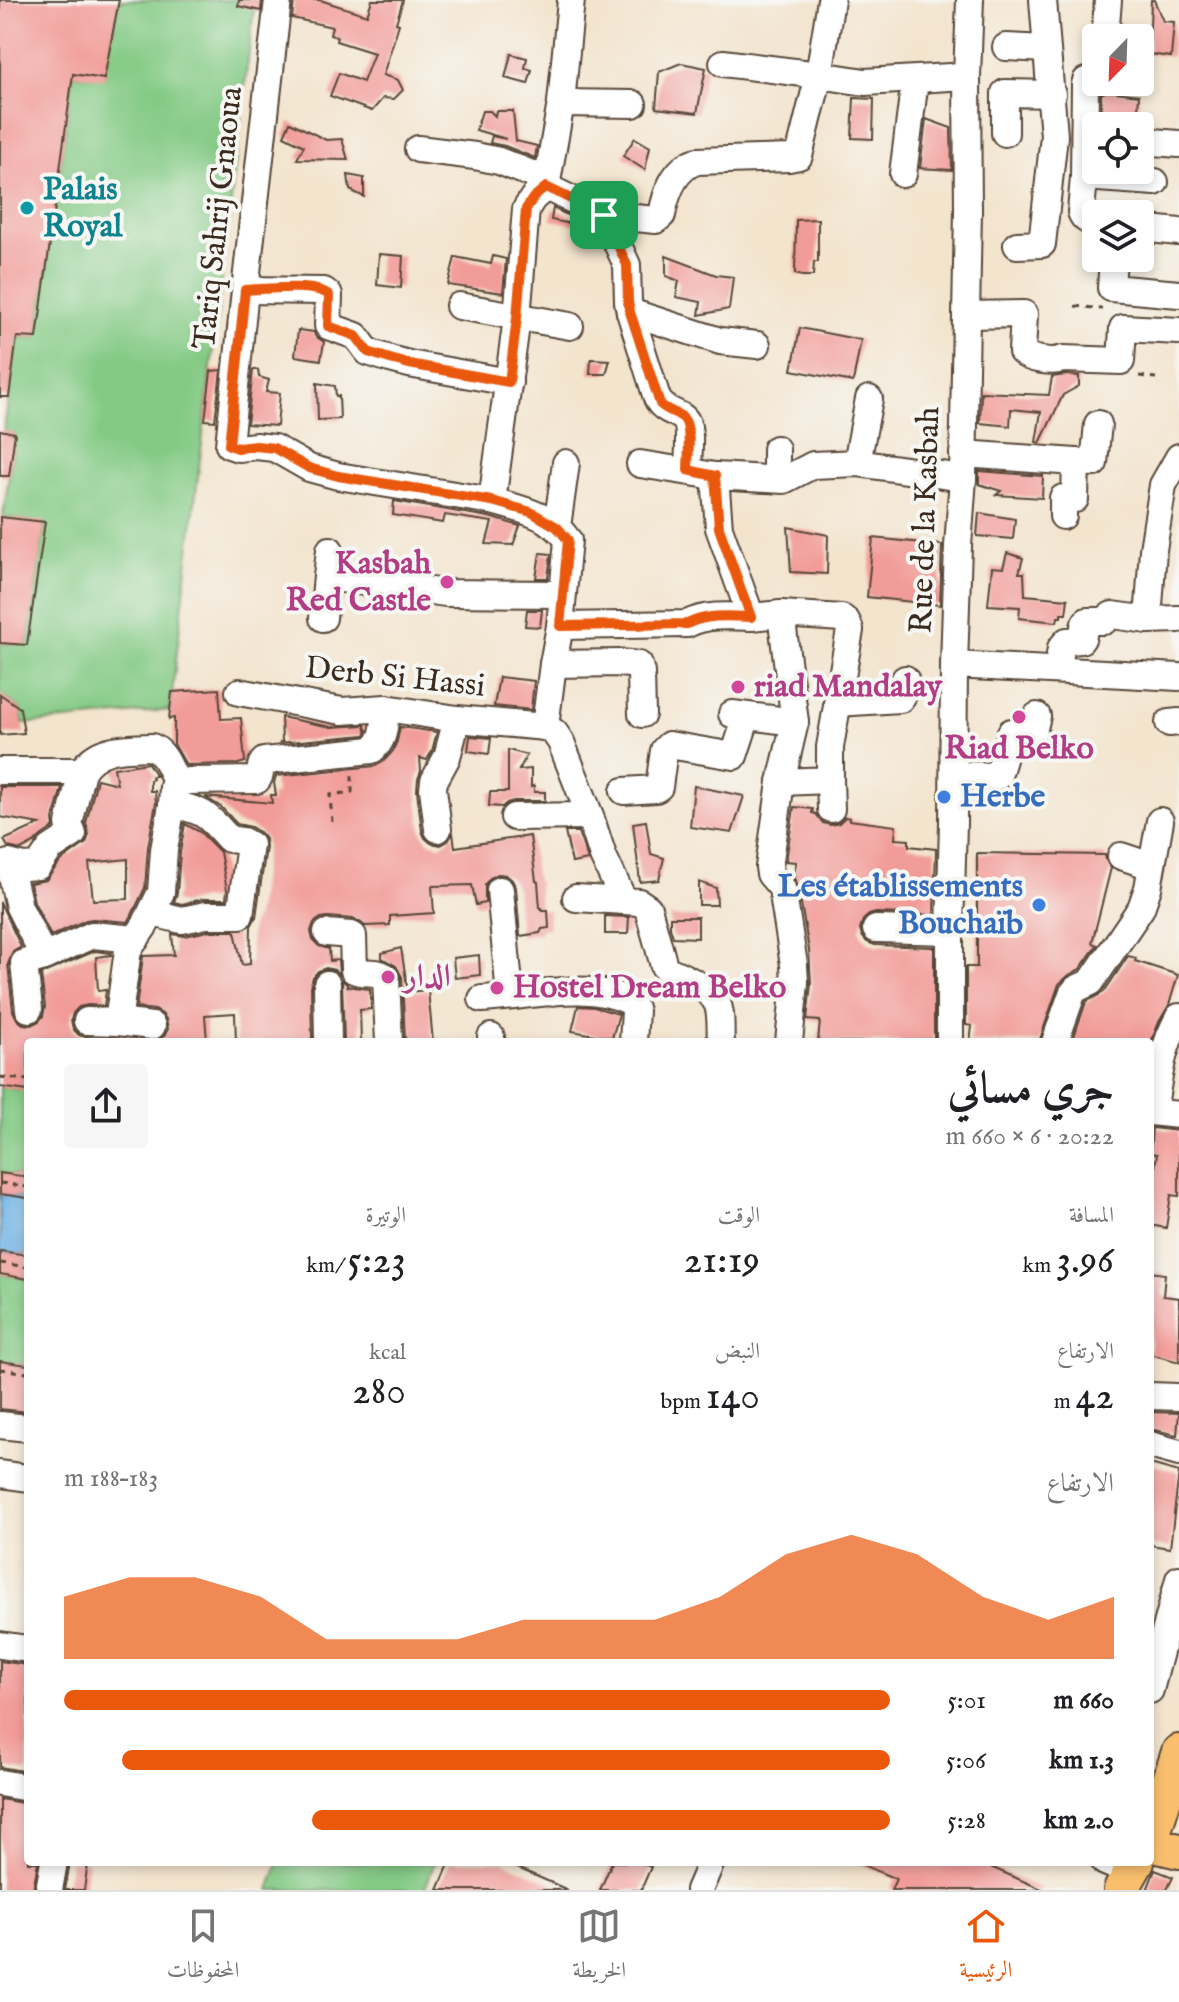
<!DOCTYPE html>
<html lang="ar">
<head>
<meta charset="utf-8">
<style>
	:root { --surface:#fff; --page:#f6f6f6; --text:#202124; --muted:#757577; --line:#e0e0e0; --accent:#ea580c }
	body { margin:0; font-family:"IM FELL English",Amiri,serif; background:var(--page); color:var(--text); direction:rtl; height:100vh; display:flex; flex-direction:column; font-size:30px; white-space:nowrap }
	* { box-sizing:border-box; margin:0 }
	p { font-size:26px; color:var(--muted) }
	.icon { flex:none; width:44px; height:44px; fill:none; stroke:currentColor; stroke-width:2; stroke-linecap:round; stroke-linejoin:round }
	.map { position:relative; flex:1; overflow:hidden; direction:ltr }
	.side { position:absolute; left:24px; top:1038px; width:1130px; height:828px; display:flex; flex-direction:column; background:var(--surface); border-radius:8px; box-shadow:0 4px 12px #0003; direction:rtl }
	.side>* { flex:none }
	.needle { width:52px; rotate:203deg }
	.controls { position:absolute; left:1082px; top:24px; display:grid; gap:16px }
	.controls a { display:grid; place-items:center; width:72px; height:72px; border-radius:8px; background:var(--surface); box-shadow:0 4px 12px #0003; font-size:40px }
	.pin { position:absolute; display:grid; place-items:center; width:68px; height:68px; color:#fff; margin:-34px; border-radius:16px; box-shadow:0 4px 12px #0006 }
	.round { display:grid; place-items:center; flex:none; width:84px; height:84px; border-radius:8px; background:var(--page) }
	.headline { display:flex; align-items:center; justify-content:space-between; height:136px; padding:0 40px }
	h1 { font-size:44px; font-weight:600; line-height:60px }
	.stats { display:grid; grid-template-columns:repeat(3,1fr); gap:12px; height:136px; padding:8px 40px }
	.stats div { display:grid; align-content:center }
	.stats b { font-size:40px; font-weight:600 }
	.stats small { font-size:22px; font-weight:400 }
	.stats p { font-size:22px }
	.chart { height:224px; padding:16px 40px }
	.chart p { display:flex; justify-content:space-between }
	.chart svg { width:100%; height:144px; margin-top:8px; fill:var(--accent); opacity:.7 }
	ul { padding:0 40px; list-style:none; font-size:26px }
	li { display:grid; grid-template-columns:128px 96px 1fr; align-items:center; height:60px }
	li i { height:20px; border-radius:10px; background:var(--accent) }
	.menu { display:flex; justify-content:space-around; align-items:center; height:112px; border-top:2px solid var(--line); background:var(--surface); font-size:22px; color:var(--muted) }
	.menu a { display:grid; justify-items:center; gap:4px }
	.menu .selected { color:var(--accent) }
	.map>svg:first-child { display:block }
	.green { fill:#84ca85; stroke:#607a52; stroke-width:2 }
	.water { fill:#6fb3e5; stroke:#556e82; stroke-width:2 }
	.building { fill:#f29c99; fill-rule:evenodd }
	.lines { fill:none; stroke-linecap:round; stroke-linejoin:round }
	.minor-casing { stroke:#574638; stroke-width:30 }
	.major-casing { stroke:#574638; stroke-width:38 }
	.path { stroke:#574638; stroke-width:3; stroke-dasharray:6 6; stroke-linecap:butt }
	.minor { stroke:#fff; stroke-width:26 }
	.major { stroke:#f9bf6d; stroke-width:34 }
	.route-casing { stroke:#fff; stroke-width:16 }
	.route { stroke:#ea580c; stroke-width:10 }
	.culture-dot { fill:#0f9aa8; stroke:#f6f6f2; stroke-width:3 }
	.hotel-dot { fill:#d1479c; stroke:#f6f6f2; stroke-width:3 }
	.shop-dot { fill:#3f7fe0; stroke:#f6f6f2; stroke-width:3 }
	.labels { text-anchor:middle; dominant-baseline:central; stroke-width:8; stroke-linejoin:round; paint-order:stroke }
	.culture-label { font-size:32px; font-weight:bold; fill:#0d838f; stroke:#f6f6f2; text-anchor:start }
	.street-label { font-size:32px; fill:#3b2a1e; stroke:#f6f6f2 }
	.hotel-label { font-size:32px; font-weight:bold; fill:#b23c85; stroke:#f6f6f2; text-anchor:start }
	.shop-label { font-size:32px; font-weight:bold; fill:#366cbe; stroke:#f6f6f2; text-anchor:start }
</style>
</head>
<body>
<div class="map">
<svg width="1179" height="1890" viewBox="0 0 1179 1890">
	<rect width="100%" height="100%" fill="#f6f6f2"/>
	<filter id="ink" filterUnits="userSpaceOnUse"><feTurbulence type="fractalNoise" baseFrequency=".0125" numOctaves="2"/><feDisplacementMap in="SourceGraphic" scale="16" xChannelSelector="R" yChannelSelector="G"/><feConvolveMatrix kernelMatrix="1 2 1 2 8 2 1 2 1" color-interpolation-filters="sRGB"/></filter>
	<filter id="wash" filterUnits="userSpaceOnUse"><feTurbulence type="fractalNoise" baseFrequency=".006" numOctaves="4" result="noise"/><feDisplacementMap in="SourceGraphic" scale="32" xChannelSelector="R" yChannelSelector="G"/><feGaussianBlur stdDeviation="1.8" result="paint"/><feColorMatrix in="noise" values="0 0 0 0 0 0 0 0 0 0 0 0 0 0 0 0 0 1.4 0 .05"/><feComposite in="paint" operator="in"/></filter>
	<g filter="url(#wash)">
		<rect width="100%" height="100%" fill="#f3e4ce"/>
		<!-- green -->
		<g class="green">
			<path d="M119,0H255L170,710L23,724L20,708L0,694V643L27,645L45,523L3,517L15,434L4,431L17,337L37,338L73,74L104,78Z"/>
			<path d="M0,1087L28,1091V1177L0,1173Z"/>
			<path d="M0,1274L28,1279V1365L0,1361Z"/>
			<path d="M279,1862H435L424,1890H269Z"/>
		</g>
		<!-- water -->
		<path class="water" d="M0,1194L28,1199V1255L0,1251Z"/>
		<g id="blocks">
			<!-- building -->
			<g class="building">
				<path d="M0,0H119L104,79L73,74L37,338L17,337L9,397H0Z"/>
				<path d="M239,0H262L261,11L238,6Z"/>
				<path d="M294,0H320L367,15L372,0H403L396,23L399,24L383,75L398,80L403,90L394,99L383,98L372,111L330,96L339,73L363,82L374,53L336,41L337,37L330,35L332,27L292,18Z"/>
				<path d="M1151,0H1154L1163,21L1174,22L1171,57L1149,54Z"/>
				<path d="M511,54L527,58L525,68L532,70L528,84L505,78Z"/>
				<path d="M681,63L706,68L697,113L656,108L659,72Z"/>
				<path d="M1107,91L1139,95L1137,126H1101V94Z"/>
				<path d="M854,98L874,99L873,139L852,138Z"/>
				<path d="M482,111H490L495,116L496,111H513L516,141L537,146L535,158L505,146L490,143L492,136L506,139L476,130Z"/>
				<path d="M926,119L951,128L952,170L920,168Z"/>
				<path d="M290,122L326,140L342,139L348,160L297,159L304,146L284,136Z"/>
				<path d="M635,138L650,147L645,170L623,156Z"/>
				<path d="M348,175L364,178V197L350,190Z"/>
				<path d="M553,208L592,227V228L551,220Z"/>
				<path d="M818,219V262H814L813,276H802L795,274L796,220Z"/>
				<path d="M379,254L403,256L401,288L377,285Z"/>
				<path d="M493,256L506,259L503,293L448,285L455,257L491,264Z"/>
				<path d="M666,256L716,275L733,277L729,309L699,315L701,302L676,297L679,281L666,276Z"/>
				<path d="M800,328L861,340L853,382L792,370Z"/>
				<path d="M298,330L314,332L315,336L324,342L321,360L295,356Z"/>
				<path d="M591,359L610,360L606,374H590Z"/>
				<path d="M221,370L215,421L205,420L211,371Z"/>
				<path d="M253,370H258L259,377L269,380L266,392L280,393L277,426L247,424Z"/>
				<path d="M1065,375L1079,376V386L1063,395L1040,443L1036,442L1041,412L1011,409L1010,426L980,423L981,392L1049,395L1052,377Z"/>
				<path d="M317,383L335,386L336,396H339L340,419L318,420Z"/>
				<path d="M0,430L15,433L9,476H0Z"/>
				<path d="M979,471L1043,476L1042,498L996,495L1001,491L979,484Z"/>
				<path d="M394,501L489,517L520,526L513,545L486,544L492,522L445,515L443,523L393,515Z"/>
				<path d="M979,513L1015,519L1013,539L977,536Z"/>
				<path d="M0,517L45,522L27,645L0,643Z"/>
				<path d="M788,527L828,535L827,574L791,572Z"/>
				<path d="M873,538L942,545L940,605L867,597Z"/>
				<path d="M540,553L551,554L548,578H536Z"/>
				<path d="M1007,553L1023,558L1019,573H1024L1025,595L1068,599L1066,614H1061V617H1058L1057,622L1019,618L1020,607L988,605L992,567L1003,568Z"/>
				<path d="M527,610H542L540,627L525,626Z"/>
				<path d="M499,677L534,681L531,710L494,706Z"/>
				<path d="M219,689L221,719L241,718L245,762L238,764L186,765L174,744V718L169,719L172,692Z"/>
				<path d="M0,694L20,708L24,733L0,735Z"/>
				<path d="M281,717L331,727L365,725L366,730H367L365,735L279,743L282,742Z"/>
				<path d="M400,727L437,732L432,751L427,760L420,758L421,771L418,779L417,791L422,831L425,838L431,843L441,845L448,841L453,833L455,847L530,836L536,881L538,882L540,908H542V910H548L549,928L542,929L540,933L520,936L516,888L512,880L506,875L498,874L490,878L485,884V903L476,905L472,885L432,886L434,913L390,916V925L365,926L360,922L353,919L328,917L321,918L314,923L311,931L313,940L319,946L329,949L330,961L338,960L339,974L334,970L326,968L318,971L313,977L311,984L312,1042H236L235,1013L205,1015L207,1042H28V1091L0,1087V902L21,947L13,952L8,964L13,1011L17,1019L23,1024L31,1025L39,1021L43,1016L45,1007L41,974L95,951L111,953V955L96,957L98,991L106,990L104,1006L88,1005L79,1007L73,1013L71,1020L73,1029L79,1035L86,1037L150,1042L159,1040L164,1036L168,1029L166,1019L162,1014L155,1010L136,1008L143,956L174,955L172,934L185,936L208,931H235L242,965L250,964L251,926L256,917L266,847L265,839L259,832L251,827L237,824L221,807L205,797L272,803L271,795H276L274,783L276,776L375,766L383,762L393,751L397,741Z"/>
				<path d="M470,736L491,738L489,754L468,751Z"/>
				<path d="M508,750L527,755L519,770L531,769V787L534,786V792H545V801H514L507,803L502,807L489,806L490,792H508Z"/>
				<path d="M148,763L156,776H152L153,779L150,780V791H155L156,803L148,847L145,888L131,917L128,922L93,919L86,920L51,936L34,902L30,883L46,880L61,861L86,843L89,835L86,823L97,779L117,784L114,768ZM128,859V899L93,900L89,863Z"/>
				<path d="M694,786L744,796L732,833L690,827Z"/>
				<path d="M0,787H62L53,820L54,827L41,836L34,843L21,850L8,847L4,840L40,824L0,817Z"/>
				<path d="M794,807L813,809L812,813L816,814L823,823L831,825L839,823L845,817L850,818L849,820L896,826L895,839L909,840V846L936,849L934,915L876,913L869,915L863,920L860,929L862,936L867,942L875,945L934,947V1042H818L820,1021L807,1020L811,984L809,950L798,886L794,878L796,862L786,861Z"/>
				<path d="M646,821L651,854L664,858L659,880L640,882L633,823Z"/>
				<path d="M185,824L200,832L220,852L227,890L226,899H203L182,904L174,902L177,893L180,852Z"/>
				<path d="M565,832H578L588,860L572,863Z"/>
				<path d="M977,853L1105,855L1106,860L1111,868L1092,943L1097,945L1080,969L1069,975L1059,984L1039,1042H970L972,1026L966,1025V967H977Z"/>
				<path d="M699,882L716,888L717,905H699Z"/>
				<path d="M605,916L629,917L628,934H605Z"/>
				<path d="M670,917H698V938L673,937L670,927Z"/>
				<path d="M401,948L408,992L428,990L433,1042H405L402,977L396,966L382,958V953Z"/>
				<path d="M479,955L480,975L455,978L453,958Z"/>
				<path d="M1128,956L1136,958L1135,961L1178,975L1169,1005L1159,1022L1150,1045V1042H1072L1086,1002L1104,992Z"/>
				<path d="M342,980L347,984V986L370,989L371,1009L360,1010L361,1042H344Z"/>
				<path d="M578,1006L594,1007L619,1014L612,1038L572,1031Z"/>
				<path d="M1152,1128L1179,1131V1196L1171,1195L1166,1228L1150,1225V1200L1157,1154L1150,1153Z"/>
				<path d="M0,1173L28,1177V1198L0,1194Z"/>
				<path d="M0,1251L28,1255V1279L0,1274Z"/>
				<path d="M1150,1272L1165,1274L1163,1296L1179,1298V1362L1150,1354Z"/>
				<path d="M0,1361L28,1365V1412L0,1409Z"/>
				<path d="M1150,1412L1179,1413L1177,1435L1150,1429Z"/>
				<path d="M1150,1464L1179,1472L1170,1548L1150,1545Z"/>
				<path d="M0,1661L28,1665V1772L0,1767Z"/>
				<path d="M0,1799L28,1804V1862H38L33,1890H0Z"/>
				<path d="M70,1862H88L84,1890H65Z"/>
				<path d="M450,1862H504L568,1890H438Z"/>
				<path d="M612,1862H639L651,1867L641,1890H600Z"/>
				<path d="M856,1862H979L1044,1890H891L896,1879Z"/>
				<path d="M1155,1870L1173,1877L1167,1890H1147Z"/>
			</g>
		</g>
	</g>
	<g filter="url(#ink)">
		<use href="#blocks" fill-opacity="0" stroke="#574638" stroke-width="2"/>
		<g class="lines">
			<!-- minor casing -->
			<g class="minor-casing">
				<g id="minor">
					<path d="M278,0L245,290L229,445L238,448L256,446L274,448L309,468L338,476L492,501"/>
					<path d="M1105,38L1108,0"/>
					<path d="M1006,47L1046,49"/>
					<path d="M723,63L819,75L865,82L967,76"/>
					<path d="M1096,79L1086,81L1085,85L1084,177L1081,212C1084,220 1088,221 1096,222"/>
					<path d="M561,103L633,104"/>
					<path d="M1005,133V93L1052,94"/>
					<path d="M1140,141L1179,144"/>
					<path d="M418,149L475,156L499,161L547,180"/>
					<path d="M903,174L915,80"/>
					<path d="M1084,177L1155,182"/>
					<path d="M546,187L533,198L526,209L517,318L492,501C520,509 550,514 568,540L560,626L553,664L545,727L554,732L561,742L590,816L603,856L624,901L639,902L648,908L664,966L668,970C683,977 709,987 717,1003C722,1013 720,1030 721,1042"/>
					<path d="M546,187L604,215L627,265L628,302L630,312L657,398C664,414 682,411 687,423C691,433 688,459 688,470"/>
					<path d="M546,187L561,103L571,0"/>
					<path d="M604,215L656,220L662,215C666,193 674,168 697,161L789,158L799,156L819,75L831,0"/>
					<path d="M1140,228L1179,232"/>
					<path d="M1017,245L1042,244L1054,136L1043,0"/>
					<path d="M1113,258L1111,288L1179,294"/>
					<path d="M245,290L324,291L329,295L328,326L356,336L368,352L390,359L409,364L509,382"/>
					<path d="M459,306L570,326"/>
					<path d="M630,312L720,341L757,345"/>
					<path d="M966,315L1024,314L1022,352C1030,360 1053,363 1063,359L1121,361L1123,328L1179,331"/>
					<path d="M963,454L1076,462L1075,499L1063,498V516"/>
					<path d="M1076,462L1094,463L1098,424"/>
					<path d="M857,463L869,399"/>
					<path d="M640,464L715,476L784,480L813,465L857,463L963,478"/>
					<path d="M776,479V449"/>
					<path d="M557,527L566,463"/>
					<path d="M330,550L327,577L446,593L562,594"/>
					<path d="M751,617L781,614L842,618L847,622L850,630L830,747V780L781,782"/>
					<path d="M323,618L327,577"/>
					<path d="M1148,620L1153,550L1163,485L1179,457"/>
					<path d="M560,626L687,624C707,614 729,616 751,617L719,528L715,476"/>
					<path d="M553,664L620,663L639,665L641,673L642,714"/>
					<path d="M954,665L1179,677"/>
					<path d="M1058,669L1061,648L1067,641L1081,640C1086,634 1081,626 1087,621H1104L1112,615L1148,620L1179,619"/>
					<path d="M239,692L342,711L386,708L457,719L545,727"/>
					<path d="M837,703L900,699L903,695L905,679"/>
					<path d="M732,714L795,722L781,614"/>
					<path d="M1169,723L1179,722"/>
					<path d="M0,771H82C97,746 126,748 152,747C166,753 170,770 177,783"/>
					<path d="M954,775L998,776L1011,732H1033L1037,716"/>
					<path d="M830,780L831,809"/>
					<path d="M624,791L656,789L659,787L664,750L669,745L734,756L747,716"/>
					<path d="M514,817L590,816"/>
					<path d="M438,829L433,789L434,781L447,757L457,719"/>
					<path d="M1121,856L1151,866"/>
					<path d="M500,890L510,995"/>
					<path d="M576,898L624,901"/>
					<path d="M152,913L182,920L206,915H240L250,845L243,841L229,839C209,817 204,809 172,805"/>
					<path d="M876,929L950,931"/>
					<path d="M327,933L351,935L353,936L354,970C364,975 378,969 386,978L389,1042"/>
					<path d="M44,957L19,907L9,863L24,867L38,866L50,849L73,834L69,824L82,771"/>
					<path d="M327,984L328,1042"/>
					<path d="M482,999C531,997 585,979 632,1002L635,1011L633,1042"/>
					<path d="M29,1009L24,963L44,957L92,935L136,939"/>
					<path d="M87,1021L118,1022L128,950L145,925L161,892L164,850L172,805L173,787L177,783L189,781L257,780C263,774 258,766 264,761L372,750C386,739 384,725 386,708"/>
					<path d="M118,1022L152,1026"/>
					<path d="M491,1042V1037"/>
					<path d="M789,1042L795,983L794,965L782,888L770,874L769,867L781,782L795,722"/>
					<path d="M950,1042V931L953,823L954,665L958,546L963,478L968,210L967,76L970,0"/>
					<path d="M1055,1042L1072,994L1076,989L1091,982L1141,908L1148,888L1160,821"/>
					<path d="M1150,1112L1179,1115"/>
					<path d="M1153,1112C1159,1077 1161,1049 1179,1017"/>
					<path d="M1150,1396L1178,1397"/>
					<path d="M0,1425L28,1428"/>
					<path d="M1150,1445L1179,1453"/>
					<path d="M0,1474L28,1478"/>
					<path d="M0,1645L28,1649"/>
					<path d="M1150,1690L1179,1579"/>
					<path d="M0,1783L28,1788"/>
					<path d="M1105,1862L1130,1872"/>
					<path d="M49,1890L54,1862"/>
					<path d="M699,1890L711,1862"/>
				</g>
			</g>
			<!-- major casing -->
			<g class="major-casing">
				<g id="major">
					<path d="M1150,1843L1179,1752"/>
					<path d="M1150,1844L1179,1851"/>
					<path d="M1121,1890L1137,1862"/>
				</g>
			</g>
			<!-- path -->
			<g class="path">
				<path d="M1075,306L1102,309"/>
				<path d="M1139,376L1156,378"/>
				<path d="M332,822L330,795L352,792V772"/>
				<path d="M0,1077L28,1080"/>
				<path d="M0,1183L28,1187"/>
				<path d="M0,1263L28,1267"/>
				<path d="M0,1369L28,1373"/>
			</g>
			<!-- minor -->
			<use href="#minor" class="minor"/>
			<!-- major -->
			<use href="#major" class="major"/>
		</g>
	</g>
	<g class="lines" filter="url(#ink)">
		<!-- route casing -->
		<g class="route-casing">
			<path id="route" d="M546,187L604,215L627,265L628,302L630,312L660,404C667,411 676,412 683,418C692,426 688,458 688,470L715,476L719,528L751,617C729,616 707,614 687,624L560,626L568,540L557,527L531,512L492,501L338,476L309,468L274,448L256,446L238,448L229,445L245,290C264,289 315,283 329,295L328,326L356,336L368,352L390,359L409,364L509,382L517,318L526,209L533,198Z"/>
		</g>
		<!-- route -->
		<use href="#route" class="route"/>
	</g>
	<!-- markers -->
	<circle class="culture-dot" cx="27" cy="208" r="8"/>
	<g class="hotel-dot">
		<circle cx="447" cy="582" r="8"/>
		<circle cx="738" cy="687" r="8"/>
		<circle cx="1019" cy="717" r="8"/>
		<circle cx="388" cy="977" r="8"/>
		<circle cx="497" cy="988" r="8"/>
	</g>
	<g class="shop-dot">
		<circle cx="944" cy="797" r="8"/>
		<circle cx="1039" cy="905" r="8"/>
	</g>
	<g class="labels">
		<!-- culture labels -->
		<g class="culture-label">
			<text x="43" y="190">Palais<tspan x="43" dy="37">Royal</tspan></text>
		</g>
		<!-- street labels -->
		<g class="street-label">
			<text transform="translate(219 218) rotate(-84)">Tariq Sahrij Gnaoua</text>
			<text transform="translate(926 520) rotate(-88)">Rue de la Kasbah</text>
			<text transform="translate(395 678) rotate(6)">Derb Si Hassi</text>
		</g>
		<!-- hotel labels -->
		<g class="hotel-label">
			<text x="431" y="564" text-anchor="end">Kasbah<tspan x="431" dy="37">Red Castle</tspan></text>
			<text x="754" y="687">riad Mandalay</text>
			<text x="1019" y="749" text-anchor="middle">Riad Belko</text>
			<text x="404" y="977">الدار</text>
			<text x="513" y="988">Hostel Dream Belko</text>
		</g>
		<!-- shop labels -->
		<g class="shop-label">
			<text x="960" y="797">Herbe</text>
			<text x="1023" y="887" text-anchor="end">Les établissements<tspan x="1023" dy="37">Bouchaïb</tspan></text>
		</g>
	</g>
</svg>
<div class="controls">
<a><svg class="needle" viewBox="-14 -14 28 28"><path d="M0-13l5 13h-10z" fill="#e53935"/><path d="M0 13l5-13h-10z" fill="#757577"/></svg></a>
<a><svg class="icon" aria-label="locate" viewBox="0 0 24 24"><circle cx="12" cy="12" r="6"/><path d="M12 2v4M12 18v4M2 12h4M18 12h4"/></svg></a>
<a><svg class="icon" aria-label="layers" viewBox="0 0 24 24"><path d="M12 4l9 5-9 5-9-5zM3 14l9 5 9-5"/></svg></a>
</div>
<div class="pin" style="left:604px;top:215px;background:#1e9e55"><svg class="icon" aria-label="arrive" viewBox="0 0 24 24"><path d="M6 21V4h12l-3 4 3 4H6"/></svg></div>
<section class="side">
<div class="headline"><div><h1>جري مسائي</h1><p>20:22 · 6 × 660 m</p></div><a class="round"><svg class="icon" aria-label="share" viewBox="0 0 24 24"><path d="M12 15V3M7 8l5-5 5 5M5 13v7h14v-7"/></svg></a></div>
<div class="stats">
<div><p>المسافة</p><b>3.96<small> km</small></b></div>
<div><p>الوقت</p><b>21:19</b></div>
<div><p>الوتيرة</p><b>5:23<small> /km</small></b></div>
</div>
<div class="stats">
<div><p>الارتفاع</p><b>42<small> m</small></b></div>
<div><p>النبض</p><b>140<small> bpm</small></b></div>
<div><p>kcal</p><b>280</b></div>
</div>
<div class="chart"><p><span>الارتفاع</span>183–188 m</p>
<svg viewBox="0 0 160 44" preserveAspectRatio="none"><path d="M0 44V25L10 19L20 19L30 25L40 38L50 38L60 38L70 32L80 32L90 32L100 25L110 12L120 6L130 12L140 25L150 32L160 25V44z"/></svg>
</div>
<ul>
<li><b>660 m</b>5:01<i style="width:100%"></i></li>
<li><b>1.3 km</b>5:06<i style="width:93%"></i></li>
<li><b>2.0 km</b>5:28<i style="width:70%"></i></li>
</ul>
</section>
</div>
<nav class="menu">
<a class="selected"><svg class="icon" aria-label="home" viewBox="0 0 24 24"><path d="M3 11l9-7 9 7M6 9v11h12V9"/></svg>الرئيسية</a>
<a><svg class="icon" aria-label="map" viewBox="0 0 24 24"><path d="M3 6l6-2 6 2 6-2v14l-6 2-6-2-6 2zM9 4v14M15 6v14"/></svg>الخريطة</a>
<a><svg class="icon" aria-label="saved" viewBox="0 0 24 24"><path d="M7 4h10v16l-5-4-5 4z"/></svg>المحفوظات</a>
</nav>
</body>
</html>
